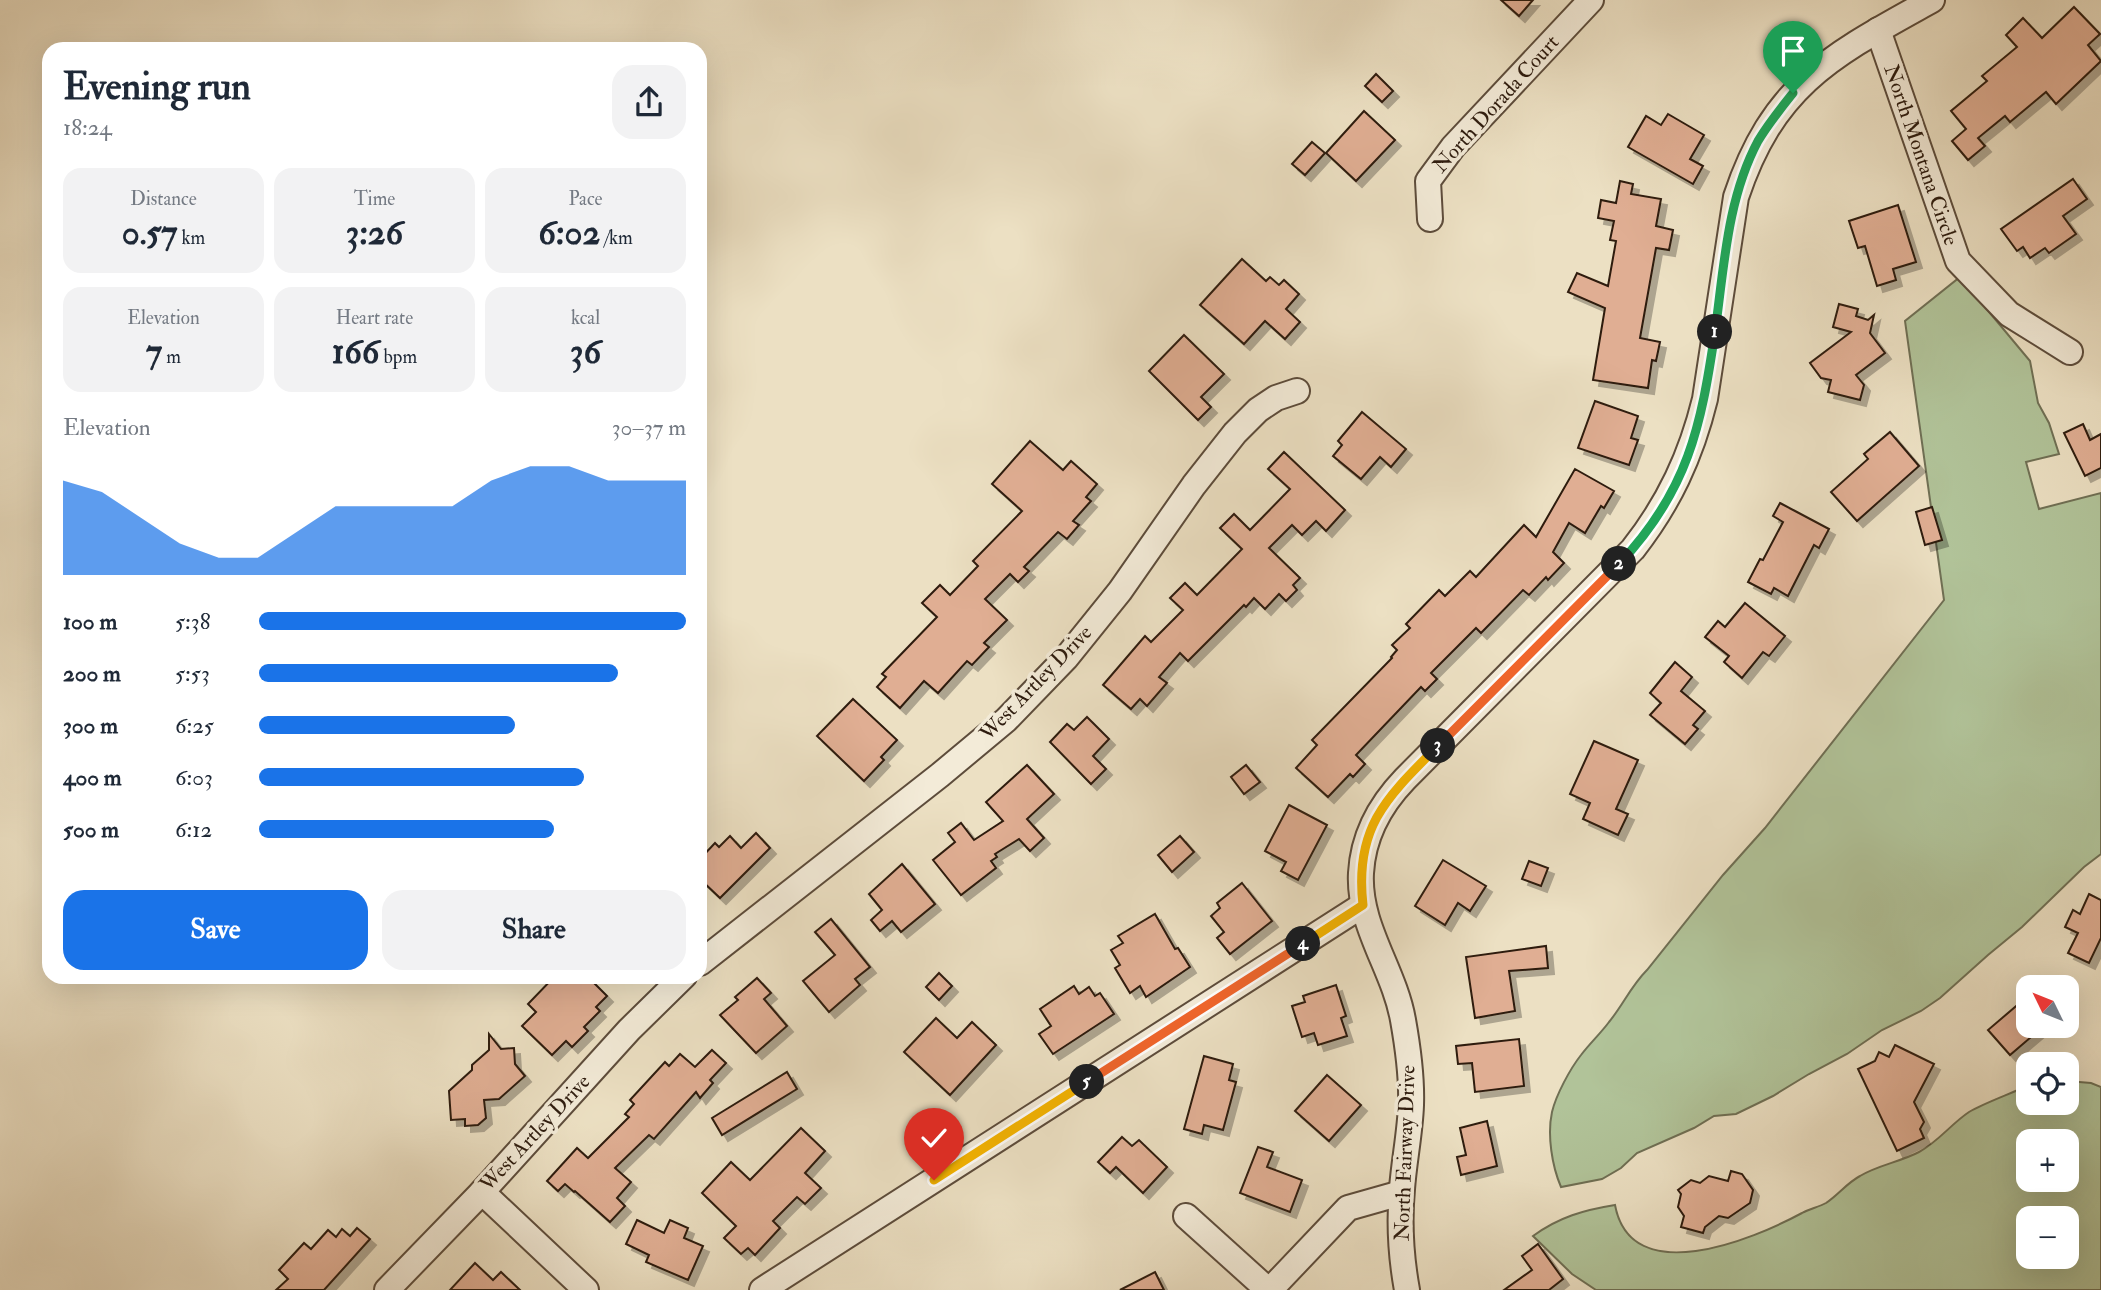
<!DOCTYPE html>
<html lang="en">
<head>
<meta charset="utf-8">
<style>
	:root { --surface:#fff; --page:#f2f2f3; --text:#1f2937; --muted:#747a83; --accent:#1a73e8 }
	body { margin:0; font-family:"IM FELL Double Pica",serif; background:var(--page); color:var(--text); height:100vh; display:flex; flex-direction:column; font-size:26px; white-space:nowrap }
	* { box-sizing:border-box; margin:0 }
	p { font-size:23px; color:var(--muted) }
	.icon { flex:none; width:38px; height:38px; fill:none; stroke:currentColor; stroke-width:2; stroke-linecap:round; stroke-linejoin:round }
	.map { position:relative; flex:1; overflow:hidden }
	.drawer { position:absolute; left:42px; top:42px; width:665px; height:942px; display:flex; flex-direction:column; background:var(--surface); border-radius:21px; box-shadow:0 7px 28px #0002 }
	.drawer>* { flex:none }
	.needle { width:46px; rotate:313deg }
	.tools { position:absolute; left:2016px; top:975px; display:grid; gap:14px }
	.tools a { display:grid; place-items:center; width:63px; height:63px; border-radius:14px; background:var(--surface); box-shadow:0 7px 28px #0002; font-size:35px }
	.pin { position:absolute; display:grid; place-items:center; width:60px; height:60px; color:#fff; margin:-72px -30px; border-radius:50% 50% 50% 0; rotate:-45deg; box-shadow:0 0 7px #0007 }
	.pin .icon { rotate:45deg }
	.km { position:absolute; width:35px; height:35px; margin:-18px; border-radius:50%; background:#222; color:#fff; font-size:19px; line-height:35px; text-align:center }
	.round { display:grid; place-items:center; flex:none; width:74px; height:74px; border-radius:21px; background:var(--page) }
	.summary { display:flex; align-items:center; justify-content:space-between; height:119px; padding:0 21px }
	h1 { font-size:38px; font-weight:800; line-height:52px }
	.stats { display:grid; grid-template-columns:repeat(3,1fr); gap:10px; height:119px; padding:7px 21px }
	.stats div { display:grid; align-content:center; border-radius:18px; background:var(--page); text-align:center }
	.stats b { font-size:35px; font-weight:800 }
	.stats small { font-size:19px; font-weight:400 }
	.stats p { font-size:19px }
	.chart { height:196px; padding:14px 21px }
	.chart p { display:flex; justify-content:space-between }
	.chart svg { width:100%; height:126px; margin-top:7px; fill:var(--accent); opacity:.7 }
	.button { display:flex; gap:14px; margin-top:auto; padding:14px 21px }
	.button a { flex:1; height:80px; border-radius:21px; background:var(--accent); color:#fff; font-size:28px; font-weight:800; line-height:80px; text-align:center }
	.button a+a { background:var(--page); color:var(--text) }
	ul { padding:0 21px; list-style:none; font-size:23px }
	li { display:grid; grid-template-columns:112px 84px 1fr; align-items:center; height:52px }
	li i { height:18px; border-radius:9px; background:var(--accent) }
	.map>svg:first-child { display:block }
	.green { fill:#b1c399; stroke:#6f6f54; stroke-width:2; fill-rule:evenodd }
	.building { fill:#e0ae93; stroke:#2d1b0e; stroke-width:2; filter:url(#shadow) }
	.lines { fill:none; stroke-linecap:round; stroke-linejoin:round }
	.minor-casing { stroke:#5d4c3b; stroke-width:28 }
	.minor { stroke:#f3ebd8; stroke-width:24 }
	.split-1-casing { stroke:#fff; stroke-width:14 }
	.split-2-casing { stroke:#fff; stroke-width:14 }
	.split-3-casing { stroke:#fff; stroke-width:14 }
	.split-4-casing { stroke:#fff; stroke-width:14 }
	.split-5-casing { stroke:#fff; stroke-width:14 }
	.split-6-casing { stroke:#fff; stroke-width:14 }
	.split-1 { stroke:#22a559; stroke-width:9 }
	.split-2 { stroke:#22a559; stroke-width:9 }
	.split-3 { stroke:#f0652b; stroke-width:9 }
	.split-4 { stroke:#f5b400; stroke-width:9 }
	.split-5 { stroke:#f0652b; stroke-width:9 }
	.split-6 { stroke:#f5b400; stroke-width:9 }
	.labels { text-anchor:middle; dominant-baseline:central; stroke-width:7; stroke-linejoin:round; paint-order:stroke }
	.street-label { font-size:21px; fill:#2d1b0e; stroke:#f3ebd8 }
</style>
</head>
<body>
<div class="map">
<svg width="2101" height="1290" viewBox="0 0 2101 1290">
	<defs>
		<filter id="shadow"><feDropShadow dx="6" dy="6" stdDeviation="0" flood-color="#0004"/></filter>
	</defs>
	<rect width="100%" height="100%" fill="#ece0c3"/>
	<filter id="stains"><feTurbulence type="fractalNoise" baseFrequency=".00286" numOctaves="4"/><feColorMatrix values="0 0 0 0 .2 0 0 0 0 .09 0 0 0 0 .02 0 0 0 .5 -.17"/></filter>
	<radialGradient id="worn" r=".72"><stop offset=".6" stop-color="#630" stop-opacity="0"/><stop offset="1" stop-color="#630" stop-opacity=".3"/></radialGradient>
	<!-- green -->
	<g class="green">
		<path d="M1960,277L2030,361L2038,403L2049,423L2059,454L2026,462L2039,509L2101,493V854L2084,867L2022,927L1988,955L1940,998L1921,1011L1882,1030L1847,1054L1809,1074L1773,1096L1736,1114L1714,1116L1694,1128L1637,1153L1621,1168L1602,1179L1561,1187C1552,1166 1547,1135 1552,1112C1556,1095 1570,1069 1581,1055C1590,1043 1601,1033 1609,1022C1623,1005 1631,986 1647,970L1723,875L1765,828L1944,600L1905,321Z"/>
		<path d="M2067,1081L2091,1083L2101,1087V1290H1596L1572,1274L1533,1236C1559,1217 1584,1210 1615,1205C1631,1290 1752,1240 1802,1213C1809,1209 1819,1207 1826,1203C1838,1195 1847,1183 1860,1176C1878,1165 1900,1162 1919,1152C1938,1142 1951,1124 1969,1112C1984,1103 2010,1094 2027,1086L2028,1102H2067ZM2028,1141H2067V1180H2028ZM2028,1218H2067V1256H2028Z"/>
	</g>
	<!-- building -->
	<g class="building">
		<path d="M1501,0H1533L1519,16Z"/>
		<path d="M2074,7L2100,34L2088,45L2101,61L2056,104L2046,92L2010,122L2005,116L1978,138L1985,146L1968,160L1952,141L1966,129L1951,111L1987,81L1982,76L2017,47L2006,35L2023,18L2042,38Z"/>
		<path d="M1376,74L1393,91L1382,102L1365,86Z"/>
		<path d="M1364,111L1395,140L1356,181L1326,153Z"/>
		<path d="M1668,114L1704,135L1690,159L1703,166L1693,184L1628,147L1646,116L1661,125Z"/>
		<path d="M1312,142L1325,153L1305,175L1292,164Z"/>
		<path d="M2073,179L2087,199L2063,216L2076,234L2049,253L2045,248L2030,258L2023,247L2017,251L2001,229Z"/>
		<path d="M1620,181L1633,184L1631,194L1661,199L1656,226L1673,230L1669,250L1656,248L1640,338L1660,342L1656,361L1652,360L1648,388L1593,380L1605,308L1568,292L1577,273L1608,286L1616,241L1610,240L1614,221L1598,218L1601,200L1616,203Z"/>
		<path d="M1898,205L1916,262L1893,269L1896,280L1877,286L1865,246L1858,248L1849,221Z"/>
		<path d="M1242,259L1266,281L1270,277L1279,285L1284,280L1299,294L1286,309L1300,322L1285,339L1265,321L1244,344L1200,305Z"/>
		<path d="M1839,304L1858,309L1856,316L1868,320L1874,315L1870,333L1885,353L1856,375L1864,385L1860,400L1828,392L1831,380L1821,378L1810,363L1851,332L1833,327Z"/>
		<path d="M1184,335L1224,374L1201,397L1211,407L1198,420L1149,371Z"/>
		<path d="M1595,401L1638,416L1631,438L1638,440L1629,465L1578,448Z"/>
		<path d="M1362,412L1406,449L1391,467L1380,457L1361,479L1333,456L1342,445L1338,441Z"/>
		<path d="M2083,424L2090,440L2101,434V468L2085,476L2064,433Z"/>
		<path d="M1890,432L1919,466L1857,521L1831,492L1868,459L1864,454Z"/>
		<path d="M1030,441L1063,470L1071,461L1097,484L1086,497L1091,501L1073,521L1079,525L1067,539L1058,532L1024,567L1029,571L1018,582L1010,574L985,599L1007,620L984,643L989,647L972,665L967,661L938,693L924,681L900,708L877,687L886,677L882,674L937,617L922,603L940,585L950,595L978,566L973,561L1022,511L992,484Z"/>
		<path d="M1284,452L1345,510L1326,531L1316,521L1302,535L1292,525L1269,548L1300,578L1293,585L1297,590L1286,601L1279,594L1265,609L1254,598L1246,607L1244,605L1188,661L1180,653L1159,677L1167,683L1147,706L1140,699L1131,709L1103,685L1145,636L1151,642L1183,610L1170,598L1185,583L1197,595L1242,549L1220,528L1234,514L1250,530L1290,489L1268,469Z"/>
		<path d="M1575,469L1614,491L1604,508L1601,506L1585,533L1569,523L1553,552L1564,563L1548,580L1546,577L1529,595L1523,590L1481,633L1476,628L1431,673L1437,679L1425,691L1421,687L1356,755L1365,764L1353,777L1350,774L1328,797L1296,768L1317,745L1312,740L1392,658L1391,657L1397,650L1392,645L1410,628L1406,624L1439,590L1445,596L1470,571L1476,577L1524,525L1536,537Z"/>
		<path d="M1780,503L1829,529L1819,548L1814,545L1788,596L1774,588L1771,594L1748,582L1760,559L1763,560L1783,522L1773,516Z"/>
		<path d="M1932,507L1942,540L1925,545L1916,512Z"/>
		<path d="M1745,603L1785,636L1769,656L1763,652L1742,678L1724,662L1729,656L1705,637L1718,621L1725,627Z"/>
		<path d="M1675,662L1692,677L1681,691L1705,711L1693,725L1698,729L1685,744L1650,715L1661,703L1650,693Z"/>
		<path d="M853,699L897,740L881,757L884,760L864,781L817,736Z"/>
		<path d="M1087,717L1109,739L1093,756L1106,769L1091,784L1050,742L1067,724L1074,730Z"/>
		<path d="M1594,741L1638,760L1616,809L1628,814L1618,835L1583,819L1590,803L1570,794Z"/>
		<path d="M1027,765L1054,794L1027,819L1044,838L1030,851L1019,839L995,854L997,857L991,861L996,868L961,895L933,860L955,842L948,833L961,823L974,840L1003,821L986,802Z"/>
		<path d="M1246,765L1260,782L1244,794L1231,777Z"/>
		<path d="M1289,805L1327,825L1298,880L1281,871L1286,862L1265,851Z"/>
		<path d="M756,833L770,848L720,898L700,879V859L715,843L719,847L730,836L741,848Z"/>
		<path d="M1180,836L1194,852L1172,872L1158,855Z"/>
		<path d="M1443,860L1486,886L1470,911L1458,903L1445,925L1415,906Z"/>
		<path d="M1529,861L1548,868L1541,886L1522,879Z"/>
		<path d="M902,864L935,904L901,932L892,921L880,931L871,920L882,910L869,894Z"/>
		<path d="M1242,883L1272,921L1230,954L1217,938L1224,932L1211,916L1220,908L1217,903Z"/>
		<path d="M2089,894L2101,900V938L2089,963L2068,953L2078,933L2065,927L2073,910L2080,914Z"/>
		<path d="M1155,914L1175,949L1178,948L1190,967L1146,997L1140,986L1130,993L1115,968L1120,965L1111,950L1123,943L1118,936Z"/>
		<path d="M831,919L870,967L855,979L860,985L829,1012L803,981L835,955L815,932Z"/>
		<path d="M1546,946L1548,968L1509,971L1515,1011L1475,1018L1466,957Z"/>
		<path d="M939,973L952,986L939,1000L926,987Z"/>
		<path d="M555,976H587L607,996L596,1007L600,1011L584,1027L588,1031L572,1047L566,1041L552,1055L522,1026L536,1012L528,1004Z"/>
		<path d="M757,978L771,993L764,999L787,1026L756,1053L720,1015L738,1000L735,997Z"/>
		<path d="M1336,985L1346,1016L1341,1018L1347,1036L1318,1045L1314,1033L1302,1037L1292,1006L1305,1002L1303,996Z"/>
		<path d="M1074,986L1079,994L1089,987L1095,996L1100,993L1114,1014L1053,1054L1039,1034L1051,1026L1040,1009Z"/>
		<path d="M2028,996V1026H2044L2010,1055L1988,1030Z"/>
		<path d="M936,1018L957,1038L972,1022L996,1045L950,1095L904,1052Z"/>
		<path d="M489,1034L501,1049L514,1048L515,1064L525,1076L499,1099L484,1100L486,1118L478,1125L465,1126V1119L451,1120L449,1091L472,1070V1065L489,1050Z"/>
		<path d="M1519,1039L1524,1086L1475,1092L1472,1063L1458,1064L1456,1046Z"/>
		<path d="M1895,1045L1934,1064L1914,1102L1924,1122L1920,1129L1924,1138L1897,1151L1858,1069L1875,1061L1879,1052L1889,1057Z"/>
		<path d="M712,1050L726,1063L710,1080L713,1083L700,1098L696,1092L654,1139L649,1135L615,1168L631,1182L617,1198L625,1206L610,1222L575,1191L574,1192L565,1184L558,1191L547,1181L577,1148L588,1158L629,1117L625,1114L634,1104L630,1100L665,1062L669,1066L680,1054L695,1067Z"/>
		<path d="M1204,1056L1233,1064L1229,1080L1236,1082L1223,1130L1204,1125L1202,1134L1184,1129Z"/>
		<path d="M787,1072L797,1089L722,1135L712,1118Z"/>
		<path d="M1327,1075L1361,1105L1329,1141L1295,1111Z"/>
		<path d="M1487,1121L1497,1166L1461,1175L1457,1157L1466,1155L1460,1128Z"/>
		<path d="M801,1128L825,1151L805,1173L821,1188L805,1204L797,1197L773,1221L780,1228L755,1255L748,1248L741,1254L724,1238L736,1226L702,1193L731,1162L750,1180Z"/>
		<path d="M1122,1137L1132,1146L1139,1140L1167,1167L1143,1193L1116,1167L1110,1173L1098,1162Z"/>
		<path d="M1258,1147L1273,1152L1267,1167L1302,1180L1290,1212L1240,1193Z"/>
		<path d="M1731,1171L1742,1174L1753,1190L1750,1203L1728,1218L1719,1216L1705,1227L1703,1233L1681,1227L1684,1216L1678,1207L1681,1194L1678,1190L1691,1180L1700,1183L1709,1176L1728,1181Z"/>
		<path d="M637,1220L664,1233L670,1220L688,1228L684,1238L703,1246L688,1280L646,1262L649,1255L626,1244Z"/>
		<path d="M357,1228L370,1239L324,1290H276L288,1279L279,1270L304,1243L311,1249L328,1230L336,1237L342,1229L350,1236Z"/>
		<path d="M1538,1244L1563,1279L1549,1290H1504L1532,1270L1522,1256Z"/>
		<path d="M475,1263L493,1280L501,1272L520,1290H450Z"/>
		<path d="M1155,1272L1164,1290H1120Z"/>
	</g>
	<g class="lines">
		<!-- minor casing -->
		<g class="minor-casing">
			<g id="minor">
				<path d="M1878,30L1958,261L2009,314L2070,352"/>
				<path d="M1430,219L1428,181L1453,147L1591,0"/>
				<path d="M700,963L940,775L1006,720L1066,658L1120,591L1194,485L1235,433L1258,410L1276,398L1297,391"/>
				<path d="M482,1192L586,1290"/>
				<path d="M1186,1216L1268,1290"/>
				<path d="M387,1290L482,1192L629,1030L684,976"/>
				<path d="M762,1290L1363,905"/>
				<path d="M1270,1290L1348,1208L1401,1193"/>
				<path d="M1407,1290C1401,1257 1399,1222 1402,1189C1404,1161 1410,1133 1411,1105C1412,1077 1408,1048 1403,1020C1394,969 1358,926 1361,873C1363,836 1380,805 1405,779L1633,549C1669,503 1691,456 1705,399L1736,197C1774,83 1833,55 1932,0"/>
			</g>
		</g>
		<!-- minor -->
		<use href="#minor" class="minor"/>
	</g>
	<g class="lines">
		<!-- split-1 casing -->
		<g class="split-1-casing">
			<path id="split-1" d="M1715,332C1724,268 1727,199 1758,141C1768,124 1781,108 1793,93"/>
		</g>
		<!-- split-2 casing -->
		<g class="split-2-casing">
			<path id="split-2" d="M1619,564C1688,491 1701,427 1715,332"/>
		</g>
		<!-- split-3 casing -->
		<g class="split-3-casing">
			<path id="split-3" d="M1438,746L1619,564"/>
		</g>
		<!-- split-4 casing -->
		<g class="split-4-casing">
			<path id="split-4" d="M1303,944L1363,905C1354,827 1387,797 1438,746"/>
		</g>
		<!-- split-5 casing -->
		<g class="split-5-casing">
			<path id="split-5" d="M1087,1082L1303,944"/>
		</g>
		<!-- split-6 casing -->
		<g class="split-6-casing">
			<path id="split-6" d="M934,1180L1087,1082"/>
		</g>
		<!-- split-1 -->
		<use href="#split-1" class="split-1"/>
		<!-- split-2 -->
		<use href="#split-2" class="split-2"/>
		<!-- split-3 -->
		<use href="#split-3" class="split-3"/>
		<!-- split-4 -->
		<use href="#split-4" class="split-4"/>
		<!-- split-5 -->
		<use href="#split-5" class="split-5"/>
		<!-- split-6 -->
		<use href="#split-6" class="split-6"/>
	</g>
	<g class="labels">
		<!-- street labels -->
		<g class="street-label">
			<text transform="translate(1496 104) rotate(-48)">North Dorada Court</text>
			<text transform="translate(1921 155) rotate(71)">North Montana Circle</text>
			<text transform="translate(1036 683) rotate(-46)">West Artley Drive</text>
			<text transform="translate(535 1133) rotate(-47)">West Artley Drive</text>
			<text transform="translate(1405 1153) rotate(-88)">North Fairway Drive</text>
		</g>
	</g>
	<rect width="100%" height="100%" filter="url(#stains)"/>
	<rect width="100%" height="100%" fill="url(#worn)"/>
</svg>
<div class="tools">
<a><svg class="needle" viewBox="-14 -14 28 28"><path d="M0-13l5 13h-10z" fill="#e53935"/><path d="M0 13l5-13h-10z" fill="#747a83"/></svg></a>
<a><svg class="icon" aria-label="locate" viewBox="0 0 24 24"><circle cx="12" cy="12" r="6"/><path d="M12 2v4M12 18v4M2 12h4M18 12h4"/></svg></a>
<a>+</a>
<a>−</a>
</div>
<div class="pin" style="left:1793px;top:93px;background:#1e9e55"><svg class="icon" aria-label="arrive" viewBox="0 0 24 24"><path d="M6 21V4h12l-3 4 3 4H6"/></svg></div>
<div class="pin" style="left:934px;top:1180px;background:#d93025"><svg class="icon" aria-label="check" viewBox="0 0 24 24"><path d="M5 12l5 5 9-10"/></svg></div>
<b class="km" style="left:1715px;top:332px">1</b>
<b class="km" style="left:1619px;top:564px">2</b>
<b class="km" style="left:1438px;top:746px">3</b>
<b class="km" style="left:1303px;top:944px">4</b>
<b class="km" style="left:1087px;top:1082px">5</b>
<section class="drawer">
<div class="summary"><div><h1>Evening run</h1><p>18:24</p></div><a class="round"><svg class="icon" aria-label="share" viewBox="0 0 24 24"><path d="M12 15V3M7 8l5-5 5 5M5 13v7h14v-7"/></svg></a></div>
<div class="stats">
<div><p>Distance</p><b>0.57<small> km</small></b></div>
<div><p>Time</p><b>3:26</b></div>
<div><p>Pace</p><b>6:02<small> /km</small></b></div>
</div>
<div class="stats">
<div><p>Elevation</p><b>7<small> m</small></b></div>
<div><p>Heart rate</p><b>166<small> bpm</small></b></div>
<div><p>kcal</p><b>36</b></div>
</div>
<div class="chart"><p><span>Elevation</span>30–37 m</p>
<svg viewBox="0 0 160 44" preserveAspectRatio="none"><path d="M0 44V11L10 15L20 24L30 33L40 38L50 38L60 29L70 20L80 20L90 20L100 20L110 11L120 6L130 6L140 11L150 11L160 11V44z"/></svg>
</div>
<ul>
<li><b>100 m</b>5:38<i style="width:100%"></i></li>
<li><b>200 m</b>5:53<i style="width:84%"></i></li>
<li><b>300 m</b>6:25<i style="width:60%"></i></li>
<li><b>400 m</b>6:03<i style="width:76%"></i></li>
<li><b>500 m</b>6:12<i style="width:69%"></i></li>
</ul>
<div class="button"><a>Save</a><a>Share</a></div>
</section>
</div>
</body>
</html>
